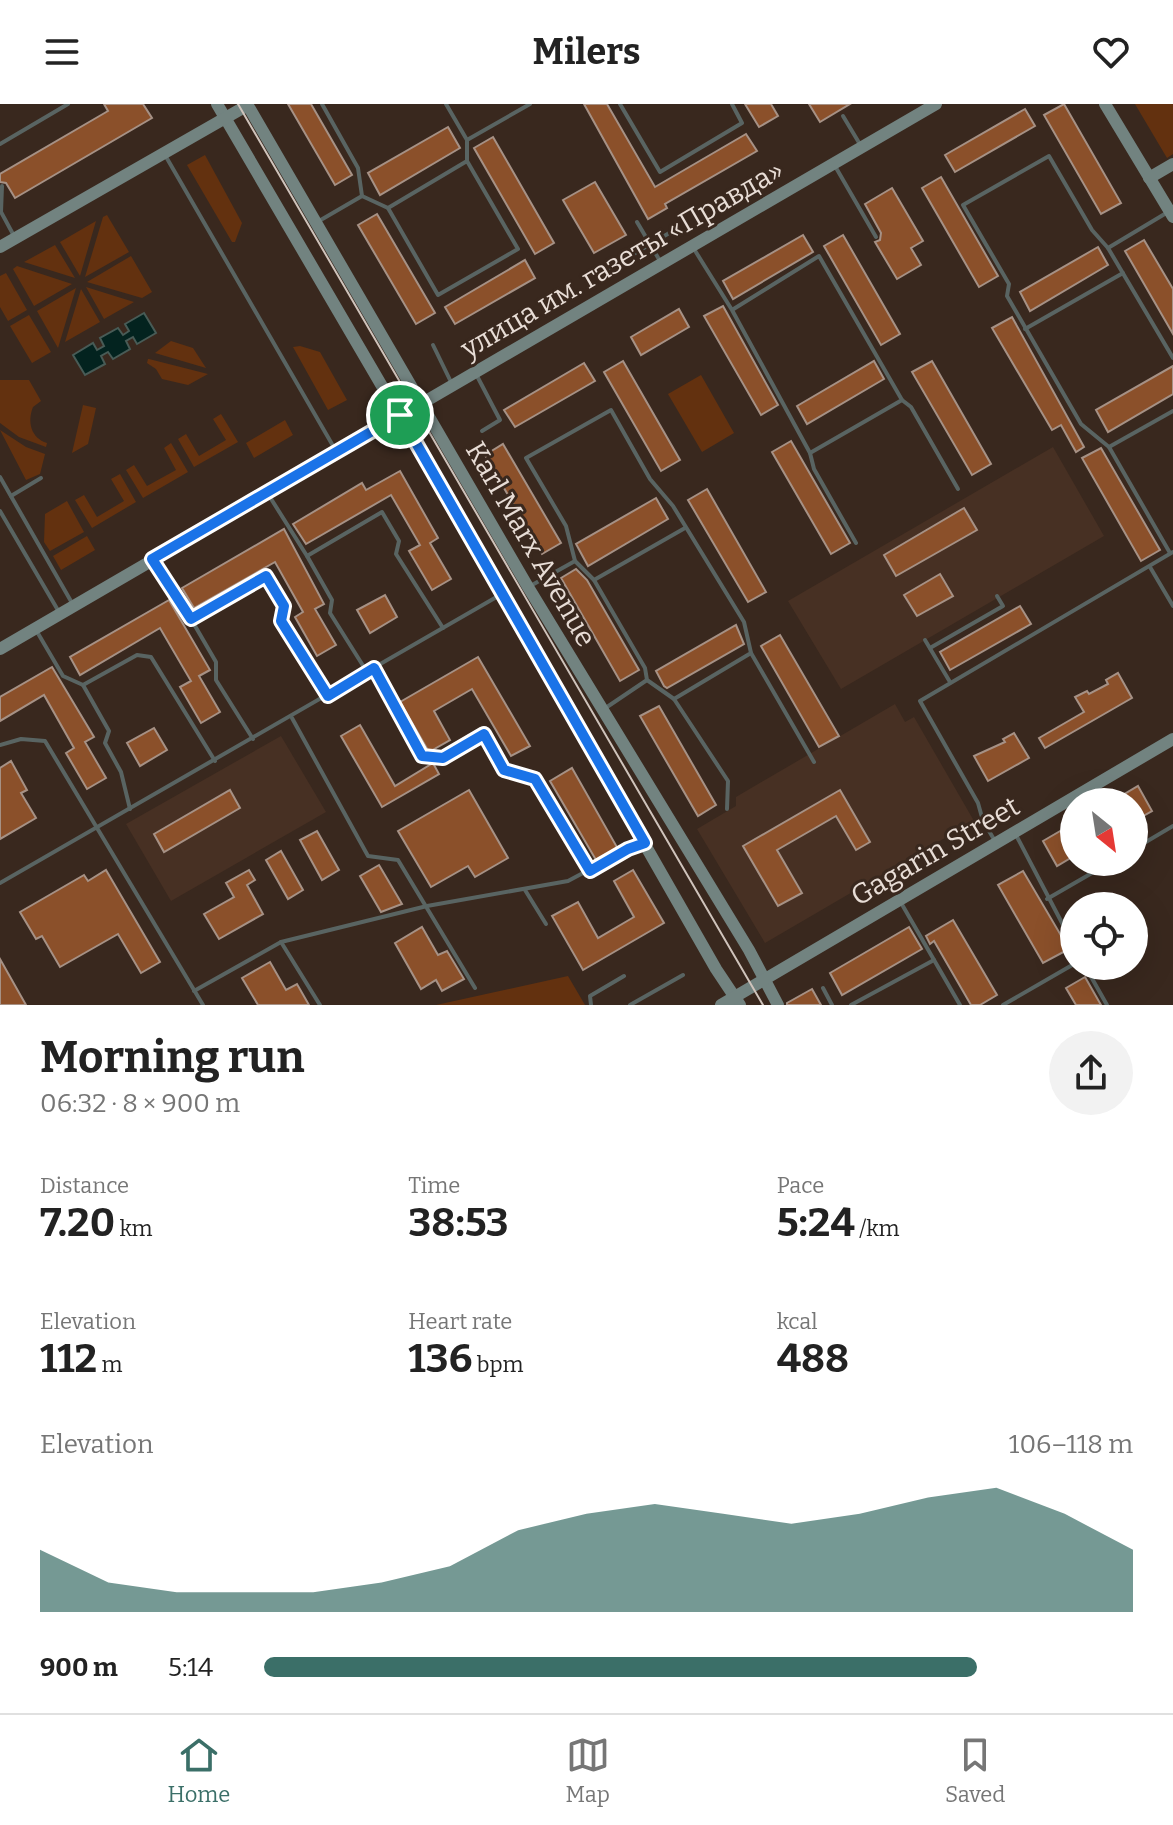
<!DOCTYPE html>
<html lang="en">
<head>
<meta charset="utf-8">
<style>
	:root { --surface:#fff; --page:#f2f2f2; --text:#222; --muted:#767676; --line:#e0e0e0; --accent:#3b6f68 }
	body { margin:0; font-family:Bitter,serif; background:var(--page); color:var(--text); height:100vh; display:flex; flex-direction:column; font-size:30px; white-space:nowrap }
	* { box-sizing:border-box; margin:0 }
	p { font-size:26px; color:var(--muted) }
	.icon { flex:none; width:44px; height:44px; fill:none; stroke:currentColor; stroke-width:2; stroke-linecap:round; stroke-linejoin:round }
	.map { position:relative; height:901px; overflow:hidden }
	.side { display:flex; flex-direction:column; background:var(--surface); flex:1 }
	.side>* { flex:none }
	.needle { width:52px; rotate:150deg }
	.fabs { position:absolute; left:1060px; top:684px; display:grid; gap:16px }
	.fabs a { display:grid; place-items:center; width:88px; height:88px; border-radius:50%; background:var(--surface); box-shadow:0 8px 32px #0002; font-size:40px }
	.pin { position:absolute; display:grid; place-items:center; width:68px; height:68px; color:#fff; margin:-34px; border:4px solid #fff; border-radius:50%; box-shadow:0 2px 8px #0007 }
	.round { display:grid; place-items:center; flex:none; width:84px; height:84px; border-radius:42px; background:var(--page) }
	.head { display:flex; align-items:center; justify-content:space-between; height:136px; padding:0 40px }
	h1 { font-size:44px; font-weight:700; line-height:60px }
	.figures { display:grid; grid-template-columns:repeat(3,1fr); gap:12px; height:136px; padding:8px 40px }
	.figures div { display:grid; align-content:center }
	.figures b { font-size:40px; font-weight:700 }
	.figures small { font-size:22px; font-weight:400 }
	.figures p { font-size:22px }
	.chart { height:224px; padding:16px 40px }
	.chart p { display:flex; justify-content:space-between }
	.chart svg { width:100%; height:144px; margin-top:8px; fill:var(--accent); opacity:.7 }
	ul { padding:0 40px; list-style:none; font-size:26px }
	li { display:grid; grid-template-columns:128px 96px 1fr; align-items:center; height:60px }
	li i { height:20px; border-radius:10px; background:var(--accent) }
	header { display:flex; justify-content:space-between; align-items:center; height:104px; padding:0 40px; background:var(--surface); font-size:36px; font-weight:700 }
	.tab-bar { display:flex; justify-content:space-around; align-items:center; height:112px; border-top:2px solid var(--line); background:var(--surface); font-size:22px; color:var(--muted) }
	.tab-bar a { display:grid; justify-items:center; gap:4px }
	.tab-bar .active { color:var(--accent) }
	.map>svg:first-child { display:block }
	.built { fill:#473023 }
	.green { fill:#63310f }
	.water { fill:#03231f; stroke:#485b56; stroke-width:2 }
	.building { fill:#8b502a; stroke:#a69185; stroke-width:2 }
	.lines { fill:none; stroke-linecap:round; stroke-linejoin:round }
	.lane { stroke:#596462; stroke-width:4 }
	.secondary { stroke:#728380; stroke-width:12 }
	.tram { stroke:#cfc3bb; stroke-width:2 }
	.route-casing { stroke:#fff; stroke-width:16 }
	.route { stroke:#1a73e8; stroke-width:10 }
	.labels { text-anchor:middle; dominant-baseline:central; stroke-width:6; stroke-linejoin:round; paint-order:stroke }
	.street-label { font-size:28px; fill:#e8ddd6; stroke:#39281e }
</style>
</head>
<body>
<header><svg class="icon" aria-label="menu" viewBox="0 0 24 24"><path d="M4 6h16M4 12h16M4 18h16"/></svg>Milers<svg class="icon" aria-label="heart" viewBox="0 0 24 24"><path d="M12 20l-8-8c-3-5 5-10 8-4 3-6 11-1 8 4z"/></svg></header>
<div class="map">
<svg width="1173" height="901" viewBox="0 0 1173 901">
	<rect width="100%" height="100%" fill="#39281e"/>
	<!-- built -->
	<g class="built">
		<path d="M1053,343L1104,432L841,585L788,497Z"/>
		<path d="M895,600L905,618L914,613L974,717L765,839L697,725L736,702V693Z"/>
		<path d="M281,632L326,708L171,797L126,720Z"/>
	</g>
	<!-- green -->
	<g class="green">
		<path d="M1135,0H1173V50L1167,54Z"/>
		<path d="M205,51L242,119L235,138H232L187,61Z"/>
		<path d="M107,111L129,148L85,173L103,113Z"/>
		<path d="M96,117L80,172L60,138Z"/>
		<path d="M55,141L75,174L24,158Z"/>
		<path d="M131,152L152,188L142,194L87,178Z"/>
		<path d="M17,162L72,180L34,202L13,165Z"/>
		<path d="M6,169L27,206L8,217L0,203V172Z"/>
		<path d="M86,183L134,198L104,215Z"/>
		<path d="M76,184L58,244L37,207Z"/>
		<path d="M81,185L100,218L65,238Z"/>
		<path d="M29,211L51,248L32,259L10,222Z"/>
		<path d="M171,237L193,244L206,264L155,249Z"/>
		<path d="M300,242L320,248L347,296L328,306L293,243Z"/>
		<path d="M148,255H149L208,270L188,281L162,275L156,265L147,259Z"/>
		<path d="M701,271L734,329L702,348L668,290Z"/>
		<path d="M0,276H29L41,297L33,303C27,318 31,334 47,339L46,343L19,333L0,319Z"/>
		<path d="M83,301L96,304L88,340L72,349Z"/>
		<path d="M221,310L238,338L194,363L178,335L186,330L199,352L226,336L213,315Z"/>
		<path d="M285,316L293,331L254,354L246,339Z"/>
		<path d="M0,326L26,343L45,350L40,370L26,376Z"/>
		<path d="M171,339L188,368L143,394L126,366L134,361L147,382L176,366L164,344Z"/>
		<path d="M120,370L136,398L92,424L75,396L84,391L97,413L124,397L111,375Z"/>
		<path d="M67,397L84,428L50,447L44,438L45,410Z"/>
		<path d="M87,432L95,446L61,466L53,452Z"/>
		<path d="M568,872L585,901H436Z"/>
	</g>
	<!-- water -->
	<path class="water" d="M144,209L156,229L137,240L133,233L126,237L130,245L113,255L108,248L101,252L105,260L85,271L73,251L93,239L97,246L104,242L100,234L118,224L123,231L129,227L125,220Z"/>
	<!-- building -->
	<g class="building">
		<path d="M104,0H143L152,14L15,94L6,79L0,78V70L108,7Z"/>
		<path d="M288,0H311L352,71L335,81Z"/>
		<path d="M584,0H607L655,83L746,30L757,47L665,100L667,104L648,115Z"/>
		<path d="M745,0H771L778,12L759,23Z"/>
		<path d="M809,0H850L820,18Z"/>
		<path d="M1064,0L1121,99L1101,110L1044,11Z"/>
		<path d="M1025,5L1035,22L955,68L945,51Z"/>
		<path d="M448,23L460,44L380,91L368,69Z"/>
		<path d="M493,33L554,139L535,150L474,44Z"/>
		<path d="M941,73L998,172L979,183L922,84Z"/>
		<path d="M595,78L626,131L594,149L563,96Z"/>
		<path d="M892,84L923,137L911,144L921,161L897,175L875,138L880,136L881,129L865,100Z"/>
		<path d="M377,110L435,209L416,220L358,121Z"/>
		<path d="M803,131L813,148L733,195L723,177Z"/>
		<path d="M843,131L900,230L881,241L824,142Z"/>
		<path d="M1144,136L1173,185V230L1125,147Z"/>
		<path d="M1098,143L1108,161L1030,207L1020,188Z"/>
		<path d="M525,156L535,174L455,220L445,203Z"/>
		<path d="M723,202L778,301L761,311L704,212Z"/>
		<path d="M679,205L689,223L641,251L631,233Z"/>
		<path d="M1012,213L1084,343L1076,348L1061,321L1052,326L992,224Z"/>
		<path d="M623,257L680,356L661,367L604,268Z"/>
		<path d="M874,257L884,275L807,320L797,302Z"/>
		<path d="M932,257L991,360L972,371L912,268Z"/>
		<path d="M584,259L595,277L515,323L504,306Z"/>
		<path d="M1173,262V290L1108,328L1096,306Z"/>
		<path d="M791,337L850,439L831,450L772,348Z"/>
		<path d="M503,340L561,439L542,450L485,351Z"/>
		<path d="M1101,344L1160,446L1141,457L1082,354Z"/>
		<path d="M400,367L438,434L430,439L451,475L432,486L409,447L420,441L391,391L306,440L293,420L362,379L366,386Z"/>
		<path d="M707,385L766,488L748,498L688,396Z"/>
		<path d="M656,394L668,415L588,462L576,440Z"/>
		<path d="M964,404L977,426L896,472L884,451Z"/>
		<path d="M284,425L324,500L315,505L336,541L317,552L295,513L303,508L275,458L194,504L182,484Z"/>
		<path d="M576,465L587,476L639,566L620,577L561,474Z"/>
		<path d="M940,470L953,492L917,512L904,491Z"/>
		<path d="M385,491L397,513L370,529L357,506Z"/>
		<path d="M169,496L210,566L199,572L220,608L201,619L180,583L191,577L160,524L80,571L70,553Z"/>
		<path d="M1020,502L1031,520L950,566L940,548Z"/>
		<path d="M736,521L744,540L667,584L664,582L656,567Z"/>
		<path d="M780,531L839,632L819,643L761,542Z"/>
		<path d="M478,553L530,642L511,652L472,585L434,607L450,636L429,648L400,598Z"/>
		<path d="M52,563L94,633L85,638L106,674L87,685L66,649L74,644L44,591L0,617V593Z"/>
		<path d="M1118,569L1132,594L1045,644L1039,634L1084,608L1075,593L1087,587L1089,590L1108,580L1106,576Z"/>
		<path d="M659,602L716,701L698,712L640,612Z"/>
		<path d="M360,621L395,682L433,659L439,670L382,703L341,632Z"/>
		<path d="M154,624L167,646L140,662L127,639Z"/>
		<path d="M1014,629L1029,654L988,677L974,652L1005,638L1003,635Z"/>
		<path d="M11,657L27,686L21,689L36,714L0,735V664Z"/>
		<path d="M572,664L618,745L596,756L550,677Z"/>
		<path d="M1138,682L1152,707L1134,717V698H1111Z"/>
		<path d="M230,686L240,704L164,748L154,730Z"/>
		<path d="M469,686L508,754L475,773L468,762L431,783L398,727Z"/>
		<path d="M840,686L870,738L856,746L836,712L777,746L802,789L778,802L743,742Z"/>
		<path d="M1074,719V752L1057,762L1043,737Z"/>
		<path d="M317,727L339,766L322,776L300,736Z"/>
		<path d="M281,747L303,786L288,795L266,756Z"/>
		<path d="M379,761L402,800L381,808L360,772Z"/>
		<path d="M106,766L160,858L141,869L118,830L60,863L42,832L36,835L20,808L84,771L88,777Z"/>
		<path d="M249,766L255,776L247,781L263,810L219,835L204,810L234,793L226,779Z"/>
		<path d="M633,766L664,819L583,866L552,812L578,798L598,834L634,813L614,777Z"/>
		<path d="M1023,767L1069,845L1043,859L998,781Z"/>
		<path d="M953,816L997,891L980,901H971L934,837L930,840L926,832Z"/>
		<path d="M422,823L438,851L447,847L464,875L442,887L436,876L421,885L395,839Z"/>
		<path d="M909,823L922,845L842,891L830,869Z"/>
		<path d="M0,855L26,901H0Z"/>
		<path d="M270,858L286,886L297,880L309,901H258L242,874Z"/>
		<path d="M1085,873L1101,901H1076L1066,884Z"/>
		<path d="M812,885L821,901H787V899Z"/>
	</g>
	<g class="lines">
		<!-- lane -->
		<g class="lane">
			<path d="M322,0L358,64L362,92L388,104"/>
			<path d="M446,0L467,36V57L518,145L438,191L388,104L467,57"/>
			<path d="M620,0L660,68L742,19L732,0"/>
			<path d="M843,12L861,42"/>
			<path d="M467,36L530,0"/>
			<path d="M0,40L68,0"/>
			<path d="M165,51L336,347"/>
			<path d="M835,62L876,133"/>
			<path d="M2,82L1,108L14,132"/>
			<path d="M319,117L362,92"/>
			<path d="M637,118L660,157"/>
			<path d="M1108,144L1168,108"/>
			<path d="M694,145L732,206L810,349L902,296L819,152L732,206"/>
			<path d="M603,168L671,128"/>
			<path d="M1025,225L1123,169"/>
			<path d="M433,241L451,278"/>
			<path d="M476,270L500,316L482,327"/>
			<path d="M902,296L911,303L958,385"/>
			<path d="M1109,343L1173,307"/>
			<path d="M810,349L814,365L856,439"/>
			<path d="M0,373L72,499"/>
			<path d="M268,390L307,452L382,408L399,437L396,450L443,524"/>
			<path d="M11,392L41,374"/>
			<path d="M0,407L59,508"/>
			<path d="M1170,449L1109,343L1081,320L1007,192L1009,180L963,101L1049,52L1092,126L1108,144L1173,254"/>
			<path d="M307,452L332,496L330,509L367,568"/>
			<path d="M154,457L191,515L266,472L284,502L281,517L328,592"/>
			<path d="M1150,463L1173,502"/>
			<path d="M594,476L685,424"/>
			<path d="M532,481L575,457"/>
			<path d="M191,515L216,558V576L253,635"/>
			<path d="M36,526L63,572L83,581L137,551L151,553L215,657"/>
			<path d="M925,536L950,578"/>
			<path d="M930,544L1003,502L997,492"/>
			<path d="M751,549L814,658"/>
			<path d="M374,564L422,652L443,654L484,630L504,666L535,675L590,767"/>
			<path d="M83,581L109,627L105,639L121,668L130,705"/>
			<path d="M674,595L728,677L727,705"/>
			<path d="M604,605L647,576L674,595L751,549L744,518L673,402L650,375L611,306L526,354L566,422L575,457L594,476L645,564L647,576"/>
			<path d="M292,614L368,752L398,756L475,884"/>
			<path d="M0,641L21,635L45,637L203,901"/>
			<path d="M1016,731L1074,842"/>
			<path d="M995,737L983,717L978,699L920,597L1173,448"/>
			<path d="M1134,745L1173,722"/>
			<path d="M0,779L500,491"/>
			<path d="M525,786L546,820"/>
			<path d="M1047,795L1111,758"/>
			<path d="M900,797L960,901"/>
			<path d="M281,838L427,802L568,777L628,745L643,739"/>
			<path d="M1085,862L1107,901"/>
			<path d="M823,884L832,901"/>
			<path d="M194,887L281,838L320,901"/>
			<path d="M591,901L590,892L624,872"/>
			<path d="M630,901L683,871"/>
			<path d="M851,901L934,856"/>
			<path d="M1003,901L1074,860"/>
		</g>
		<!-- secondary -->
		<g class="secondary">
			<path d="M217,0L417,342L716,865L740,901"/>
			<path d="M247,0L528,483L749,846L778,901"/>
			<path d="M1105,0L1173,113"/>
			<path d="M1149,74L1173,60"/>
			<path d="M0,143L248,1"/>
			<path d="M0,545L936,0"/>
			<path d="M721,901L1173,635"/>
		</g>
		<!-- tram -->
		<path class="tram" d="M238,0L763,901"/>
	</g>
	<g class="lines">
		<!-- route casing -->
		<g class="route-casing">
			<path id="route" d="M400,311L645,739L628,745L590,767L535,675L504,666L484,630L443,654L422,652L374,564L328,592L281,517L284,502L266,472L191,515L152,455Z"/>
		</g>
		<!-- route -->
		<use href="#route" class="route"/>
	</g>
	<g class="labels">
		<!-- street labels -->
		<g class="street-label">
			<text transform="translate(622 155) rotate(-30)">улица им. газеты «Правда»</text>
			<text transform="translate(531 440) rotate(60)">Karl Marx Avenue</text>
			<text transform="translate(935 747) rotate(-30)">Gagarin Street</text>
		</g>
	</g>
</svg>
<div class="fabs">
<a><svg class="needle" viewBox="-14 -14 28 28"><path d="M0-13l5 13h-10z" fill="#e53935"/><path d="M0 13l5-13h-10z" fill="#767676"/></svg></a>
<a><svg class="icon" aria-label="locate" viewBox="0 0 24 24"><circle cx="12" cy="12" r="6"/><path d="M12 2v4M12 18v4M2 12h4M18 12h4"/></svg></a>
</div>
<div class="pin" style="left:400px;top:311px;background:#1e9e55"><svg class="icon" aria-label="arrive" viewBox="0 0 24 24"><path d="M6 21V4h12l-3 4 3 4H6"/></svg></div>
</div>
<section class="side">
<div class="head"><div><h1>Morning run</h1><p>06:32 · 8 × 900 m</p></div><a class="round"><svg class="icon" aria-label="share" viewBox="0 0 24 24"><path d="M12 15V3M7 8l5-5 5 5M5 13v7h14v-7"/></svg></a></div>
<div class="figures">
<div><p>Distance</p><b>7.20<small> km</small></b></div>
<div><p>Time</p><b>38:53</b></div>
<div><p>Pace</p><b>5:24<small> /km</small></b></div>
</div>
<div class="figures">
<div><p>Elevation</p><b>112<small> m</small></b></div>
<div><p>Heart rate</p><b>136<small> bpm</small></b></div>
<div><p>kcal</p><b>488</b></div>
</div>
<div class="chart"><p><span>Elevation</span>106–118 m</p>
<svg viewBox="0 0 160 44" preserveAspectRatio="none"><path d="M0 44V25L10 35L20 38L30 38L40 38L50 35L60 30L70 19L80 14L90 11L100 14L110 17L120 14L130 9L140 6L150 14L160 25V44z"/></svg>
</div>
<ul>
<li><b>900 m</b>5:14<i style="width:82%"></i></li>
</ul>
</section>
<nav class="tab-bar">
<a class="active"><svg class="icon" aria-label="home" viewBox="0 0 24 24"><path d="M3 11l9-7 9 7M6 9v11h12V9"/></svg>Home</a>
<a><svg class="icon" aria-label="map" viewBox="0 0 24 24"><path d="M3 6l6-2 6 2 6-2v14l-6 2-6-2-6 2zM9 4v14M15 6v14"/></svg>Map</a>
<a><svg class="icon" aria-label="saved" viewBox="0 0 24 24"><path d="M7 4h10v16l-5-4-5 4z"/></svg>Saved</a>
</nav>
</body>
</html>
